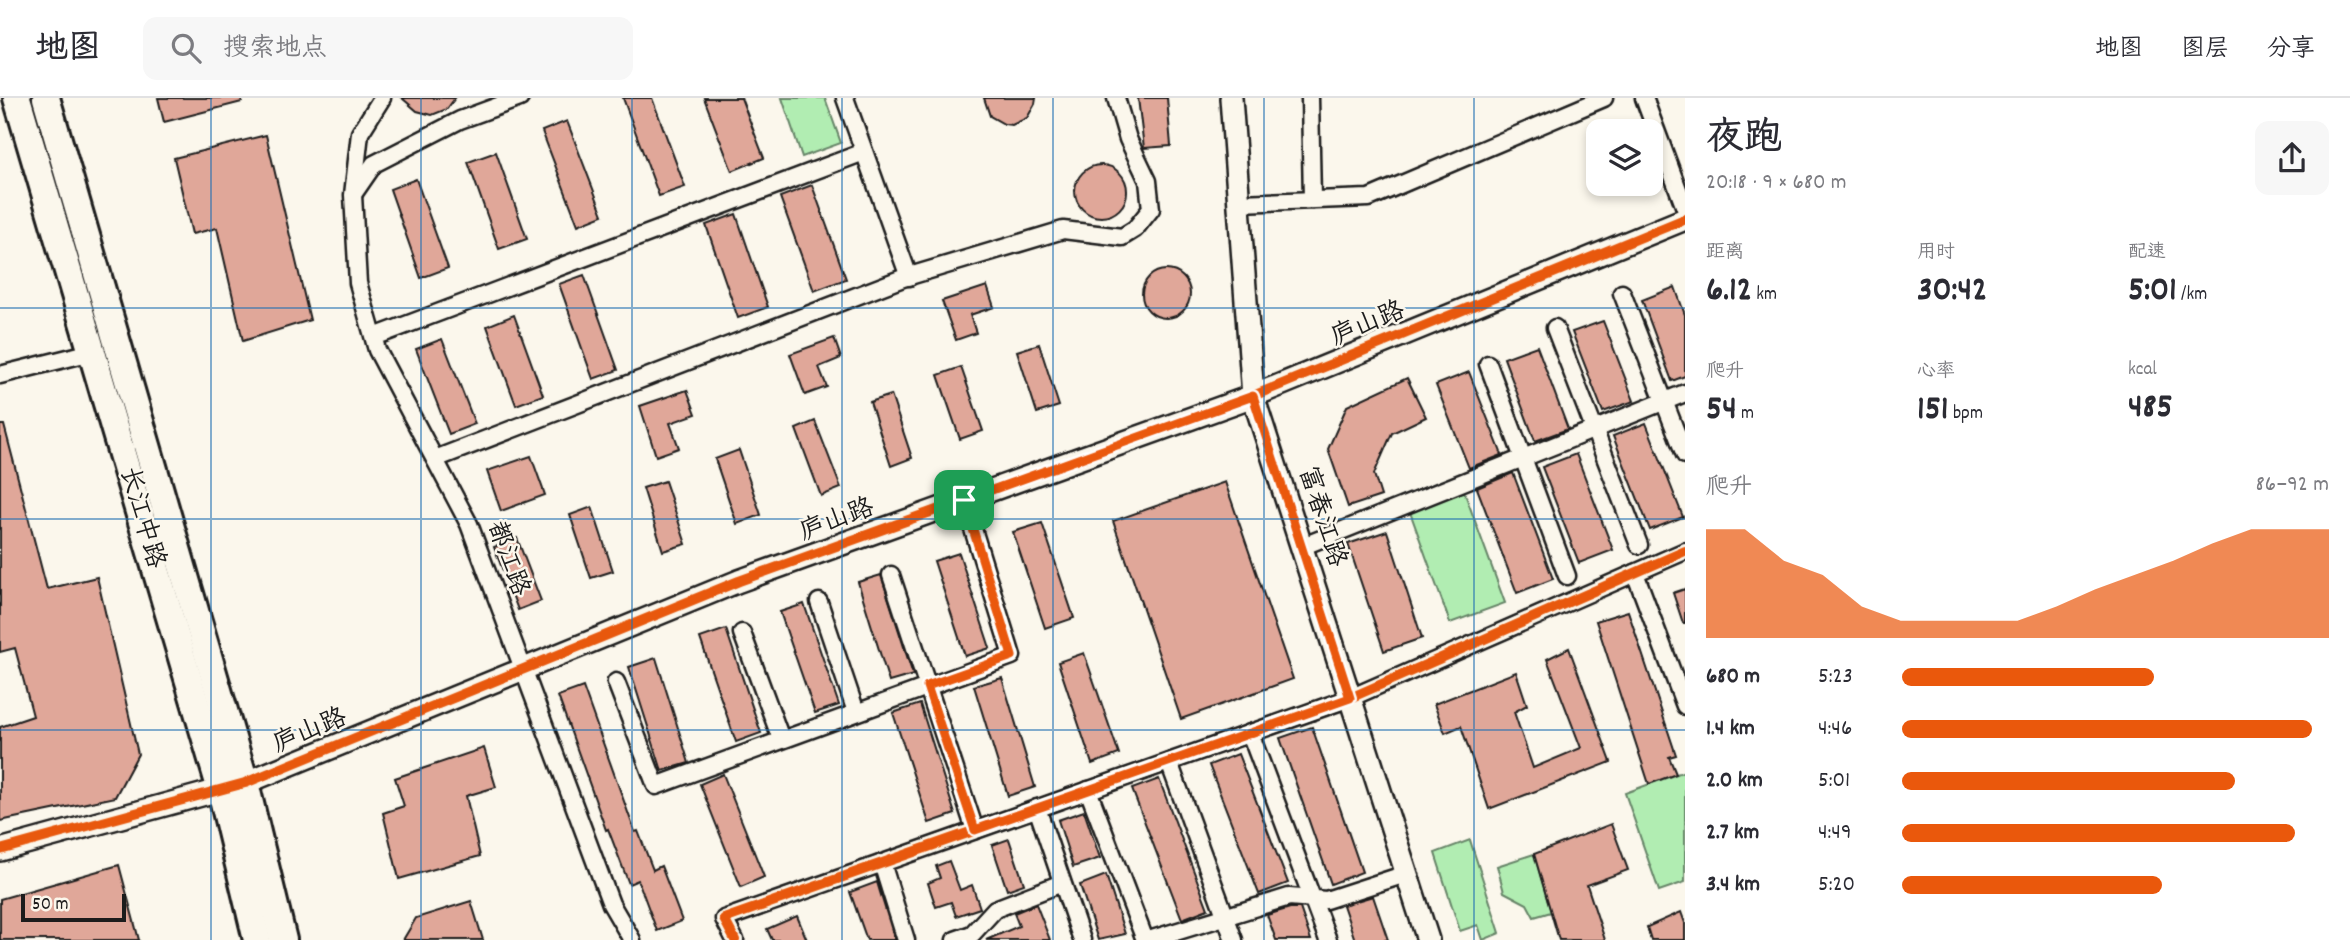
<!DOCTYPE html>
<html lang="zh">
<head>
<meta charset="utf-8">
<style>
	:root { --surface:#fff; --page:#f7f7f7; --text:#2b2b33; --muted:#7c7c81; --line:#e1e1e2; --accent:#ea580c }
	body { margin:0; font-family:Dekko,"LXGW WenKai TC",sans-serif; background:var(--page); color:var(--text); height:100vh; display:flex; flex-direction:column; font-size:26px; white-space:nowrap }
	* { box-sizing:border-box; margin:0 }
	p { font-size:23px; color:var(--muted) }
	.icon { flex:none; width:38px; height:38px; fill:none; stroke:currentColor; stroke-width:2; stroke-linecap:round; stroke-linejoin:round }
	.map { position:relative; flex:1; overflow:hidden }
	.sheet { display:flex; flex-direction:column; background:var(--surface); width:665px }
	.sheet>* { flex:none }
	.tools { position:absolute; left:1586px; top:21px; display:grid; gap:14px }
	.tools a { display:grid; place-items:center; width:77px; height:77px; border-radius:14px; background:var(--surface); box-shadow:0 4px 10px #0003; font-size:35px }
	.scale { position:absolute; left:21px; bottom:18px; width:105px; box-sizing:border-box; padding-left:7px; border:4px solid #1c1c1c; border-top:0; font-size:19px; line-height:24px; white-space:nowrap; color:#1c1c1c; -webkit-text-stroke:5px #fbf7ec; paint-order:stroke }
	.pin { position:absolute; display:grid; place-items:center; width:60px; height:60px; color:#fff; margin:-30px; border-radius:14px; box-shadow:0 4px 10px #0006 }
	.round { display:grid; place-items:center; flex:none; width:74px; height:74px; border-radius:14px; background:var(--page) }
	.overview { display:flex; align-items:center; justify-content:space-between; height:119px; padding:0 21px }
	h1 { font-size:38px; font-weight:700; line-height:52px }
	.figures { display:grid; grid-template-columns:repeat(3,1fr); gap:10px; height:119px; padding:7px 21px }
	.figures div { display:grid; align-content:center }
	.figures b { font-size:35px; font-weight:700 }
	.figures small { font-size:19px; font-weight:400 }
	.figures p { font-size:19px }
	.chart { height:196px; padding:14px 21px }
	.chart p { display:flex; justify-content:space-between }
	.chart svg { width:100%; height:126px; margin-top:7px; fill:var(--accent); opacity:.7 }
	ul { padding:0 21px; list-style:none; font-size:23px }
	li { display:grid; grid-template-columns:112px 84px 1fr; align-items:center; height:52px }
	li i { height:18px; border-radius:9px; background:var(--accent) }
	header { display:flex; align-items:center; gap:42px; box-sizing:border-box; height:98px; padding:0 35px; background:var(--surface); border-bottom:2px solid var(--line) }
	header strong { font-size:33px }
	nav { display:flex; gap:38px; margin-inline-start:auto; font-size:24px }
	.search { width:490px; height:63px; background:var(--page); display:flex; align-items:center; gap:18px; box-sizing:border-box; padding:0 24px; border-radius:14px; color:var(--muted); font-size:26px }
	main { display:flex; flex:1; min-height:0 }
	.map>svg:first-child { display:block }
	.green { fill:#b1edb2; stroke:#668467; stroke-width:2 }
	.building { fill:#e0a799; stroke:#1c1c1c; stroke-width:2 }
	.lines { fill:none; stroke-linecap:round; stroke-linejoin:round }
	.minor-casing { stroke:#1c1c1c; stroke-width:21 }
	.tertiary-casing { stroke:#1c1c1c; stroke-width:26 }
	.primary-casing { stroke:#1c1c1c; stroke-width:32 }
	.minor { stroke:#fbf7ec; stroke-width:16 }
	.tertiary { stroke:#fbf7ec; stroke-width:21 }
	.primary { stroke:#fbf7ec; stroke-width:26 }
	.cycleway-casing { stroke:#fbf7ec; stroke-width:15 }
	.cycleway { stroke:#e8590c; stroke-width:10 }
	.route-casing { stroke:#fff; stroke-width:14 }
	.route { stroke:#ea580c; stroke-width:9 }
	.grid { fill:none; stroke:#1f6fb2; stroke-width:2; stroke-opacity:0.55 }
	.labels { text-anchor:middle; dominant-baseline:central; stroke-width:5; stroke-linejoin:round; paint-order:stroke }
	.street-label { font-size:26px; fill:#1c1c1c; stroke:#fbf7ec }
</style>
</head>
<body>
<header>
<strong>地图</strong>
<div class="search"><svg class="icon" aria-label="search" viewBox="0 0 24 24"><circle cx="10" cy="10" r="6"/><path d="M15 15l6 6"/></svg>搜索地点</div>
<nav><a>地图</a><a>图层</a><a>分享</a></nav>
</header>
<main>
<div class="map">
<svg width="1685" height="842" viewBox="0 0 1685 842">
	<rect width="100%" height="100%" fill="#fbf7ec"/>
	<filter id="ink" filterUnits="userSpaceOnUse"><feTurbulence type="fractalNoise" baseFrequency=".0143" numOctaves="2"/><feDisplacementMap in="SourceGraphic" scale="14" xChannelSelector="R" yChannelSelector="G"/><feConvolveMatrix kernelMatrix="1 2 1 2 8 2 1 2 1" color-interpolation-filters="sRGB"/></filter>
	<g filter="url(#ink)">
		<!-- green -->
		<g class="green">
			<path d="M782,0H825L841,45L802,59Z"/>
			<path d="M1464,393L1505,505L1450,525L1410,414Z"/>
			<path d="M1685,673V784L1659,793L1625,695Z"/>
			<path d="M1470,742L1500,835L1483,842L1478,827L1460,833L1435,755Z"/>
			<path d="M1534,756L1551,814L1534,819L1527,806L1504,794L1497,768Z"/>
		</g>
		<!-- building -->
		<g class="building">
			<path d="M158,0H242V4L164,24Z"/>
			<path d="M402,0H455L447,11L432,17L417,13Z"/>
			<path d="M623,0H652L685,89L659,98Z"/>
			<path d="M704,0H741L764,60L732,73Z"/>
			<path d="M984,0H1036L1035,6L1027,20L1012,27L1004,26L990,18Z"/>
			<path d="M1138,0H1167L1171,48L1144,50Z"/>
			<path d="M567,23L603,117L578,127L542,33Z"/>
			<path d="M266,37L310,222L243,243L217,130L192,136L174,60Z"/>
			<path d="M496,54L527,141L499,151L468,64Z"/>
			<circle cx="1101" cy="93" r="26"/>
			<path d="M416,81L448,170L421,180L390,91Z"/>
			<path d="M812,87L846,181L814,193L780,99Z"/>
			<path d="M736,116L768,209L738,220L706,127Z"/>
			<circle cx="1166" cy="196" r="24"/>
			<path d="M584,177L618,272L593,281L559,186Z"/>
			<path d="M987,188L994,209L970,217L976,235L956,242L942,203Z"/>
			<path d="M1675,189L1685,217V278L1672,283L1642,202Z"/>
			<path d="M514,217L543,297L516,307L487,228Z"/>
			<path d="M1603,223L1634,303L1603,314L1572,234Z"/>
			<path d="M834,240L841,260L819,269L827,289L805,297L790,256Z"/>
			<path d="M442,241L475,326L449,336L416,251Z"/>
			<path d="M1039,246L1059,308L1037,315L1017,253Z"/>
			<path d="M1537,248L1568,331L1535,343L1504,260Z"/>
			<path d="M961,269L983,333L960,341L938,277Z"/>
			<path d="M1469,274L1502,357L1469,370L1436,287Z"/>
			<path d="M1407,280L1426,319L1392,335L1374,376L1381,398L1348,409L1328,351L1347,308Z"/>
			<path d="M687,292L696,316L670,325L679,350L656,358L640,308Z"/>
			<path d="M891,297L912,360L891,368L870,304Z"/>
			<path d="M815,323L841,390L821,398L796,331Z"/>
			<path d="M1646,325L1683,419L1650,432L1613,338Z"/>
			<path d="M0,327H4L47,491L97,479L138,656L115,699L0,723V629L33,618L15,550L0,554Z"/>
			<path d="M739,352L761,417L737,426L715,361Z"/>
			<path d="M1576,356L1613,452L1579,465L1542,369Z"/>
			<path d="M531,358L545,397L501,413L487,373Z"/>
			<path d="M1513,375L1553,481L1517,495L1477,390Z"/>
			<path d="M665,383L686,446L663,453L643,390Z"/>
			<path d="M1225,384L1293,581L1181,621L1113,423Z"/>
			<path d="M592,409L613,473L591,480L570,417Z"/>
			<path d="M1042,425L1074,520L1045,530L1013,434Z"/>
			<path d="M1387,433L1422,540L1384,553L1348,446Z"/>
			<path d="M517,440L541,503L518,512L494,449Z"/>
			<path d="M959,455L990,550L965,558L934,463Z"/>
			<path d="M881,477L913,577L889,584L858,484Z"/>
			<path d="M1685,491V525H1683L1673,495Z"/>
			<path d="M804,506L839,607L815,615L780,514Z"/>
			<path d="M1628,513L1676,657L1669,659L1676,676L1649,686L1596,523Z"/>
			<path d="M726,531L761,635L736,644L700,540Z"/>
			<path d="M1569,550L1611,664L1489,711L1461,628L1445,635L1434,606L1516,574L1527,607L1514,614L1533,670L1581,650L1547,561Z"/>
			<path d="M1084,555L1119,656L1092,666L1058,564Z"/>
			<path d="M656,560L689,665L662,673L629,569Z"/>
			<path d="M1002,580L1035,689L1008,698L974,588Z"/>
			<path d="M583,589L635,734L638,733L653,772L661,768L682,823L657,833L638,782L629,786L608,731L606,732L558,598Z"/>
			<path d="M920,606L955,716L929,725L893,615Z"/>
			<path d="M1312,629L1362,774L1331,786L1280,640Z"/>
			<path d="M484,650L496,689L466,698L480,758L399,781L383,715L404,708L395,680Z"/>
			<path d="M1238,656L1288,785L1259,796L1209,667Z"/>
			<path d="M723,676L764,779L741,789L700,686Z"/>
			<path d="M1159,681L1208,811L1182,821L1132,691Z"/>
			<path d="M1084,713L1100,760L1073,769L1058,722Z"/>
			<path d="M1611,726L1628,772L1587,787L1605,842H1559L1534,756Z"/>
			<path d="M1009,741L1024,786L1007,792L992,747Z"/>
			<path d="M949,763L960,792L972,787L980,810L956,818L951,804L936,809L928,785L940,780L936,768Z"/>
			<path d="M119,767L139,842H0V801Z"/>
			<path d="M1106,777L1125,836L1098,842L1080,787Z"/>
			<path d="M877,784L880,794L895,842H867L850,794Z"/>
			<path d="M1373,798L1388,842H1355L1343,807Z"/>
			<path d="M471,803L483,842H403L416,820Z"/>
			<path d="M1036,806L1050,842H986L1019,828L1014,815Z"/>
			<path d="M1290,810H1300L1311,842H1276L1267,817Z"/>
			<path d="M1681,814L1685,825V842H1651L1647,829Z"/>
			<path d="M797,818L807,842H772L767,831Z"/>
		</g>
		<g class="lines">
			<!-- minor casing -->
			<g class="minor-casing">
				<g id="minor">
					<path d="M382,0L360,35L353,97L358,185L377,252L469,426L611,806L632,842"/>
					<path d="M845,0L909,179"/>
					<path d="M1310,0L1312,102"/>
					<path d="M1644,0L1685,110"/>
					<path d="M354,95L374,66L460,22L520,0"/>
					<path d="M1239,105L1369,100L1604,0"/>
					<path d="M1622,195L1685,357"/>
					<path d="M1555,230L1639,447"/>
					<path d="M374,239L864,54"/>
					<path d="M1488,266L1567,478"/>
					<path d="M0,277L92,254"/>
					<path d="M435,361L903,180L1063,132L1122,139L1135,131L1151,111L1148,83L1128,41L1116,0"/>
					<path d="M1301,449L1685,295"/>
					<path d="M1635,475L1685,608"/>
					<path d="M891,477L975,732"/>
					<path d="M819,504L856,614"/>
					<path d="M742,535L781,641"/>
					<path d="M616,584L656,688L1012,558L964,402"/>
					<path d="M1250,635L1328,842"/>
					<path d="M1169,664L1234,842"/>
					<path d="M1088,692L1145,842"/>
					<path d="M1037,710L1082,842"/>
					<path d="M882,765L906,842"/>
					<path d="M735,842L724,821L1350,600L1685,453"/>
					<path d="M955,842L972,836L995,811L1062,785"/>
					<path d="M1149,842L1289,799L1326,802L1406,776"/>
				</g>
			</g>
			<!-- tertiary casing -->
			<g class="tertiary-casing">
				<g id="tertiary">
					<path d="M1231,0L1253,298L1428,842"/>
					<path d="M0,752L245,685L739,483L1253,298L1685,121"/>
				</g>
			</g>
			<!-- primary casing -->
			<g class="primary-casing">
				<g id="primary">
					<path d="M17,0L221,692L257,842"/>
					<path d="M46,0L245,685L283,842"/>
				</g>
			</g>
			<!-- minor -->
			<use href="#minor" class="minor"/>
			<!-- tertiary -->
			<use href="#tertiary" class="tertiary"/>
			<!-- primary -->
			<use href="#primary" class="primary"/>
			<!-- cycleway casing -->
			<g class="cycleway-casing">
				<g id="cycleway">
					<path d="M0,752L245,685L739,483L1253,298L1685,121"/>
					<path d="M735,842L724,821L1350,600L1685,453"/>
				</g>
			</g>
			<!-- cycleway -->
			<use href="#cycleway" class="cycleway"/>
		</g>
	</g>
	<g class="lines" filter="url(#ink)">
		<!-- route casing -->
		<g class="route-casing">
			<path id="route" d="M1253,298L1350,600L975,732L927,588L1012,558L964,402Z"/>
		</g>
		<!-- route -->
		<use href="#route" class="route"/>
	</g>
	<!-- grid -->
	<path class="grid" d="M211,0V842M421,0V842M632,0V842M842,0V842M1053,0V842M1264,0V842M1474,0V842M0,210H1685M0,421H1685M0,632H1685"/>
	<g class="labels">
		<!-- street labels -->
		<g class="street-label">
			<text transform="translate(1368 227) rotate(-22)">庐山路</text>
			<text transform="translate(1321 419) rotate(72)">富春江路</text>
			<text transform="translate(141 420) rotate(74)">长江中路</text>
			<text transform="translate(837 423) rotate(-20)">庐山路</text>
			<text transform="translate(507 461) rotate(70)">都江路</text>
			<text transform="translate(310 634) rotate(-22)">庐山路</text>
		</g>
	</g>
</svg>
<div class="tools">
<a><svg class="icon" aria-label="layers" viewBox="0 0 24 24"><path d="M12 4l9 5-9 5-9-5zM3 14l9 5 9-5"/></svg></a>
</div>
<div class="scale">50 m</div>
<div class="pin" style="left:964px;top:402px;background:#1e9e55"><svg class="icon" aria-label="arrive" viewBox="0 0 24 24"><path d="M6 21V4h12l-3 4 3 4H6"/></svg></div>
</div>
<section class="sheet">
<div class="overview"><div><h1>夜跑</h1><p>20:18 · 9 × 680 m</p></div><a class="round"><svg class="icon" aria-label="share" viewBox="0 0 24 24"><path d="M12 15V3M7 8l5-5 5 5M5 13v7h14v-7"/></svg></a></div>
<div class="figures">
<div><p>距离</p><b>6.12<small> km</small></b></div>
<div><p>用时</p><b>30:42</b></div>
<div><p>配速</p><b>5:01<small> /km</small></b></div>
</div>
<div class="figures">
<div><p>爬升</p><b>54<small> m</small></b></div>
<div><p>心率</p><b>151<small> bpm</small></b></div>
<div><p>kcal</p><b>485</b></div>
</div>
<div class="chart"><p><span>爬升</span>86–92 m</p>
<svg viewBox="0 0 160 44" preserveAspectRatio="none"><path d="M0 44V6L10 6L20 17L30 22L40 33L50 38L60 38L70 38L80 38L90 33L100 27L110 22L120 17L130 11L140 6L150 6L160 6V44z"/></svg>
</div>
<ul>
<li><b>680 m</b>5:23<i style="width:59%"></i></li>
<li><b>1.4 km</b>4:46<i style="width:96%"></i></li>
<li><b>2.0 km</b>5:01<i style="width:78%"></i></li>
<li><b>2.7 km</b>4:49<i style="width:92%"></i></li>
<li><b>3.4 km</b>5:20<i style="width:61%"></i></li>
</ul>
</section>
</main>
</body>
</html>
